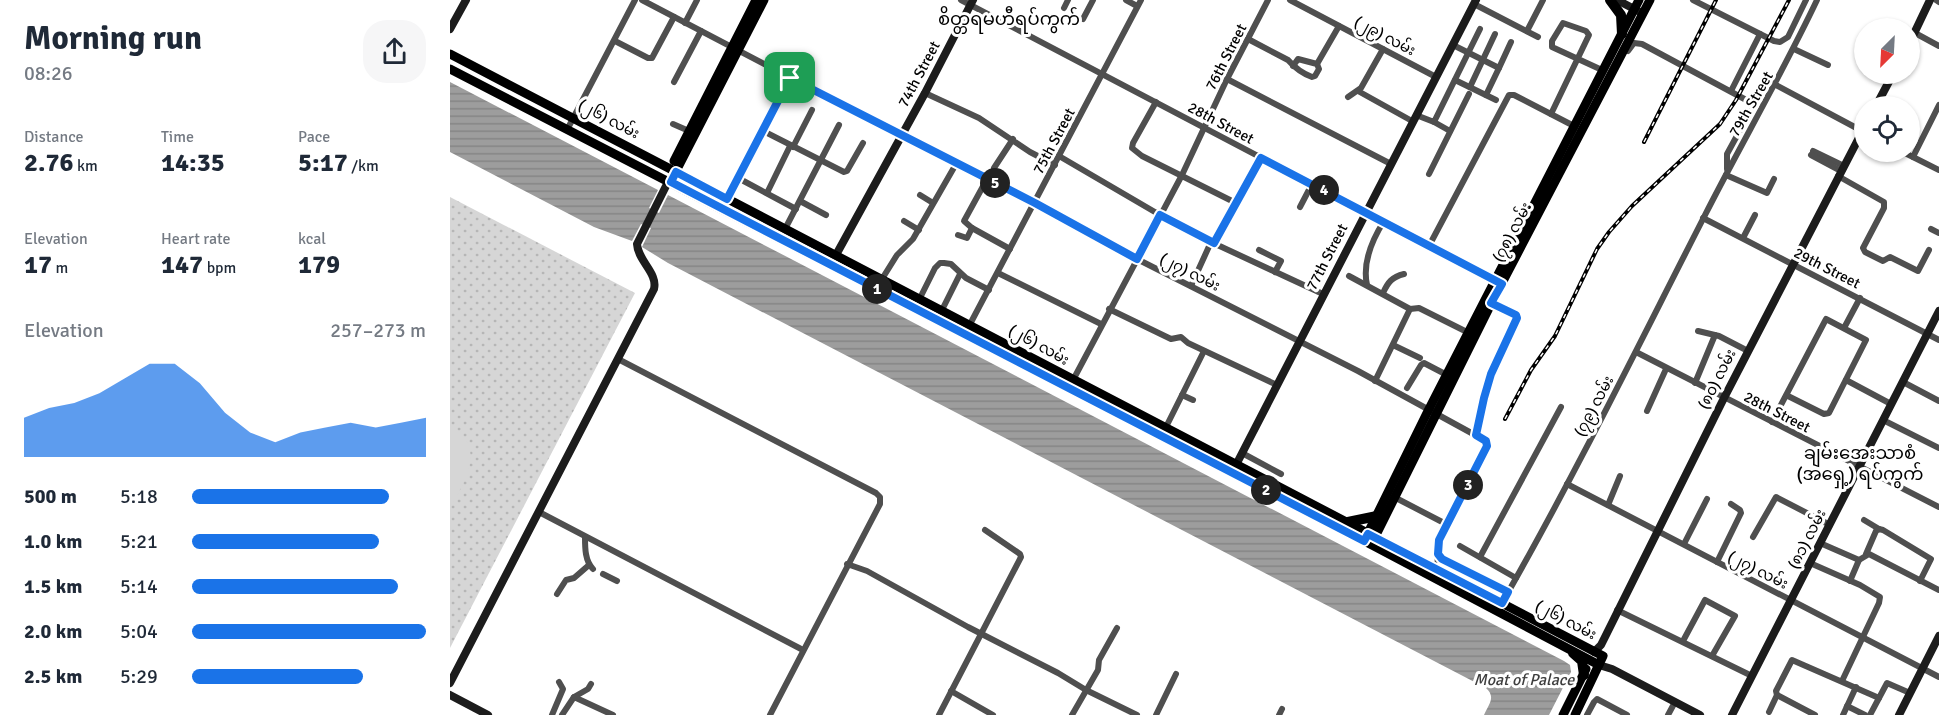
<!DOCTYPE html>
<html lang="en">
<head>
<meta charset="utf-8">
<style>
	:root { --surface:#fff; --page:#f6f6f7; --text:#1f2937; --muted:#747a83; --accent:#1a73e8 }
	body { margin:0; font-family:Signika,"Noto Sans Myanmar",sans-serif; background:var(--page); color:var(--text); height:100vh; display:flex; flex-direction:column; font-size:22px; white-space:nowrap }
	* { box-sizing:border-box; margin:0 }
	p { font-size:20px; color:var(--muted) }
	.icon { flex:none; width:33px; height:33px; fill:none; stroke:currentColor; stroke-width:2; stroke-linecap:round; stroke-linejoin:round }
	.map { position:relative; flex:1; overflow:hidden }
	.side { display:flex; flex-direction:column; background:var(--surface); width:450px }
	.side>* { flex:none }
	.needle { width:39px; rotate:204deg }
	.tools { position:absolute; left:1404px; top:18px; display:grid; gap:12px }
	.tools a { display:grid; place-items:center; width:66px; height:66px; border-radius:50%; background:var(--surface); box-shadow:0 2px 4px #0004; font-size:30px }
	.pin { position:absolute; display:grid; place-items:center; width:51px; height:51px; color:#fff; margin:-26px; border-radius:12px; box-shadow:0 3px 9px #0006 }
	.km { position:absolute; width:30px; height:30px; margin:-15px; border-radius:50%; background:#222; color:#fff; font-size:16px; line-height:30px; text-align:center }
	.round { display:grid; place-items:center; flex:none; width:63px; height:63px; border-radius:24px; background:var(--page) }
	.head { display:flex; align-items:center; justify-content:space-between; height:102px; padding:0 24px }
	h1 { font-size:33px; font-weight:700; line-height:45px }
	.metrics { display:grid; grid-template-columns:repeat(3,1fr); gap:9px; height:102px; padding:6px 24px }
	.metrics div { display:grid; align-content:center }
	.metrics b { font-size:26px; font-weight:700 }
	.metrics small { font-size:16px; font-weight:400 }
	.metrics p { font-size:16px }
	.chart { height:168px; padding:12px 24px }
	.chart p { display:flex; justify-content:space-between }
	.chart svg { width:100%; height:108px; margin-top:6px; fill:var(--accent); opacity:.7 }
	ul { padding:0 24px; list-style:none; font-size:20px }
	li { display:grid; grid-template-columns:96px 72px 1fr; align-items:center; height:45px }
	li i { height:15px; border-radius:8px; background:var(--accent) }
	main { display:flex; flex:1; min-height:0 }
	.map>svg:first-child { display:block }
	.grass { fill:url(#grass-dots) }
	.green { fill:#d6d6d6 }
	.water { fill:url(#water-rules) }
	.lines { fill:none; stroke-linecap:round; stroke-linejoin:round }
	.street { stroke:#4f4f4f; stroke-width:6 }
	.secondary { stroke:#1c1c1c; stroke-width:8 }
	.primary { stroke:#000; stroke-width:9 }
	.highway { stroke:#000; stroke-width:10 }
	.rail-casing { stroke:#000; stroke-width:4 }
	.rail { stroke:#fff; stroke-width:1.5; stroke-dasharray:4.5; stroke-linecap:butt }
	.route-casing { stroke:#fff; stroke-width:12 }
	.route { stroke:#1a73e8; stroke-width:8 }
	.labels { text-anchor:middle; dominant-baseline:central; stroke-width:6; stroke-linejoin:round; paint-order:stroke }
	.street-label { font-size:15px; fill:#000; stroke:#fff }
	.water-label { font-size:16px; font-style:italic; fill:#3e3e3e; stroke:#fff }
	.quarter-label { font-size:18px; fill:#000; stroke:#fff }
</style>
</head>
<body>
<main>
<section class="side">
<div class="head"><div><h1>Morning run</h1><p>08:26</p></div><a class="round"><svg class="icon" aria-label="share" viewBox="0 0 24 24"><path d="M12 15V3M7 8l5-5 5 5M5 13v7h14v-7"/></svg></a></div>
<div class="metrics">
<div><p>Distance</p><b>2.76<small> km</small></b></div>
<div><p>Time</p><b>14:35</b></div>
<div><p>Pace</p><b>5:17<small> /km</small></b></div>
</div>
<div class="metrics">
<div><p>Elevation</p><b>17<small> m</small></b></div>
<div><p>Heart rate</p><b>147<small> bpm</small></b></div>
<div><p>kcal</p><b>179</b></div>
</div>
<div class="chart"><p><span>Elevation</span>257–273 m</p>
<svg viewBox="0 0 160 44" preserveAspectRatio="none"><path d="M0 44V28L10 24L20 22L30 18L40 12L50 6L60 6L70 14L80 26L90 34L100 38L110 34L120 32L130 30L140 32L150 30L160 28V44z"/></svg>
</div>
<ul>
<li><b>500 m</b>5:18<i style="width:84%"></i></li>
<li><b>1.0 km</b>5:21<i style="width:80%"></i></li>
<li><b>1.5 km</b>5:14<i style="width:88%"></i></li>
<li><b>2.0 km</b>5:04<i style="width:100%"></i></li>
<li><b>2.5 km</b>5:29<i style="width:73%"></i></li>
</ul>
</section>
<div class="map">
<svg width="1489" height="715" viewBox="0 0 1489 715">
	<defs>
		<pattern id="grass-dots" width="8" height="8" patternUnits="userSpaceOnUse" patternTransform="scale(1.5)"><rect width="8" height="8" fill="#d6d6d6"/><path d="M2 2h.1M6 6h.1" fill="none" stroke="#b6b6b6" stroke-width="1.8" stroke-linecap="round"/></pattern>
		<pattern id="water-rules" width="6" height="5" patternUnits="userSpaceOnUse" patternTransform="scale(1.5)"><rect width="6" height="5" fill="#9d9d9d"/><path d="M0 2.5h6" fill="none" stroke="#858585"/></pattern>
	</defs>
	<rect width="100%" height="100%" fill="#fff"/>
	<!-- grass -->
	<path class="grass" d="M0,197L185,293L0,648Z"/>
	<!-- green -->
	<path class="green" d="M0,427C39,445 13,484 0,509Z"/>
	<!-- water -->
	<path class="water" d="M0,82L208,190L199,208L209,213L218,195L1114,661L1120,665L1121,672L1099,715H1034C1039,704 1046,697 1036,688L218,263L192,247L201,228L191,224L182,241L144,227L0,152Z"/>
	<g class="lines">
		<!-- street -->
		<g class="street">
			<path d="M192,0L400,109L585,203L687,259L908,371L1036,441L1037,446L989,540L987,570"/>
			<path d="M511,0L1046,281"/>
			<path d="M676,0L687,6"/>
			<path d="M840,0L986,77"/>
			<path d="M1243,0L1324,41L1330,42L1338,37L1356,0"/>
			<path d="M1486,0L1489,2"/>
			<path d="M1024,4L1088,37"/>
			<path d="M614,8L618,0"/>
			<path d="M633,19L643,0"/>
			<path d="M235,23L247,0"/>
			<path d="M1077,31L1093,0"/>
			<path d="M1465,33L1489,46"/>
			<path d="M798,39L838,60C845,68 851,73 862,77L865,76L869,69L867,64L848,59L843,66"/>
			<path d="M165,41L198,58H202L224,17"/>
			<path d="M1003,45L1049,68L1036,95"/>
			<path d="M1344,49L1378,65"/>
			<path d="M1178,51L1184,43L1192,44L1300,102L1301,110L1277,154V169"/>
			<path d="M867,64L889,26"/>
			<path d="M1049,68L1061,42"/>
			<path d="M777,79L941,164"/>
			<path d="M1005,80L1046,100"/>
			<path d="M224,82L251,31"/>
			<path d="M1326,85L1414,132"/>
			<path d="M1020,87L1045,34"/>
			<path d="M908,91L962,121"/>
			<path d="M1281,91L1310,34"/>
			<path d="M475,93L529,118L580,152L605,165"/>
			<path d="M898,97L911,88L933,49"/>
			<path d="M706,102L683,143L682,148L692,156L786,203"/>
			<path d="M1101,114L1139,35L1136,31L1113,23L1102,41V47L1152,70"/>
			<path d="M966,115L984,122L1030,29"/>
			<path d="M984,122L1000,131"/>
			<path d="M223,124L239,131"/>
			<path d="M118,128L185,0"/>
			<path d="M313,131L394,172L397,171L413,143"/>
			<path d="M343,147L362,110"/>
			<path d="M1363,151L1394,166"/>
			<path d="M1453,152L1489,170"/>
			<path d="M1361,155L1391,171"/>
			<path d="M609,156L710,215L761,242L873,294"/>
			<path d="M1463,157L1489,105"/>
			<path d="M544,168L563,139"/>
			<path d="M979,174L1019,94"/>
			<path d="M1276,175L1317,193L1324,179"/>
			<path d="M1388,176L1434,202V208L1413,248L1415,252L1433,261L1440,257L1468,271L1479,250"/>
			<path d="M288,178L346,209"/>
			<path d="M537,179L514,221L522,228L560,249"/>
			<path d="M317,193L340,146"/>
			<path d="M470,195L483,203"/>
			<path d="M277,199L340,78"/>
			<path d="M350,201L376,215"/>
			<path d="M850,207L862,184"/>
			<path d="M1253,218L1489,340"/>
			<path d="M454,221L469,230"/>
			<path d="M335,229L389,125"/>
			<path d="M1481,229L1489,233"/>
			<path d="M508,235L517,238L522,228"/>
			<path d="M1293,238L1305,215"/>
			<path d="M764,243L811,158"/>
			<path d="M979,246L1059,95H1064L1124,126"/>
			<path d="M809,250L831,261L825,272"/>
			<path d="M548,273L651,324"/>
			<path d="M899,276L960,309L925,381"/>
			<path d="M432,279L447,255L463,239L506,164"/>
			<path d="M917,285C912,262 922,240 934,221"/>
			<path d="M741,286L761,242"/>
			<path d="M933,293C938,282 942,277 954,274"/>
			<path d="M470,298L485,268L490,263H494L501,264L516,278L539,290"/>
			<path d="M659,309L721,339L731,337L738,343L827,385"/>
			<path d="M960,309L969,308L1019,333"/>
			<path d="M492,310L510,274"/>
			<path d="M518,328L691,0"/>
			<path d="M1394,328L1410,298"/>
			<path d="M1248,331L1269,336L1298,351"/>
			<path d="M943,345L970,358"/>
			<path d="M1186,352L1489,507"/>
			<path d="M168,359L426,493L430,497V504L320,715"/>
			<path d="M1396,380L1441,404"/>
			<path d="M622,382L732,175L777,79L818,0"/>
			<path d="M1453,382L1489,401"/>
			<path d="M1245,383L1265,335"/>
			<path d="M957,388L971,365L974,363L997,375"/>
			<path d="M732,395L743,400"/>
			<path d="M1197,411L1216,369"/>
			<path d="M1433,420L1489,448"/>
			<path d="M1322,422L1375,321L1376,319L1416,340L1379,413L1374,414L1336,395"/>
			<path d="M716,427L754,351"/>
			<path d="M1026,435L1034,398L1041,374L1067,318L1066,315L1041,304"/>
			<path d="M792,453L831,474"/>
			<path d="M1117,484L1489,677"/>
			<path d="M944,497L998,525"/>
			<path d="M1158,505L1170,476"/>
			<path d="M89,512L353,650"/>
			<path d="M1414,520L1429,529"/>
			<path d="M135,537C135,548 135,561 143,569"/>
			<path d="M1303,537L1326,497L1380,525"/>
			<path d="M1370,543L1409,560"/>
			<path d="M1234,544L1257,499"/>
			<path d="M1010,546L1066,578"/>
			<path d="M1416,554L1426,531L1429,529L1433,530L1481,559L1470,581"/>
			<path d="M989,556L1058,592"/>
			<path d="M1030,557L1111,407"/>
			<path d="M1267,562L1291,513L1290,510L1281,504"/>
			<path d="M1360,563L1410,585L1430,597L1429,603L1392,681"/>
			<path d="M397,564L417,571L518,627L608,673L636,690L687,715"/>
			<path d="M153,574L167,581"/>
			<path d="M1400,581L1409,560L1419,554L1489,590"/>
			<path d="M107,594L116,580L124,578L139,565"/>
			<path d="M1052,603C1124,477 1188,346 1254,217C1291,144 1332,74 1367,0"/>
			<path d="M1167,610L1302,676"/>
			<path d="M1233,641L1255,600L1285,616L1262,656"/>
			<path d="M501,691L543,715"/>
			<path d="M124,697L138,689L141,684"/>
			<path d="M1397,706L1415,715"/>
			<path d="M1319,712L1327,695"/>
			<path d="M102,715L113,689L109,682"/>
			<path d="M112,715L124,697L163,715"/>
			<path d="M489,715L571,557L570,554L535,530"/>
			<path d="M622,715L648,670L649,660L667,628"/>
			<path d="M706,715L726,674"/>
			<path d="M829,715L832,709"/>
			<path d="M1137,715L1144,702L1147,699L1177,715"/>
			<path d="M1218,715L1225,702"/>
			<path d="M1365,715L1327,695L1326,691L1342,660L1429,698"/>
			<path d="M1393,715L1406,687"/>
			<path d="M1420,715L1437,683L1460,693"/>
		</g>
		<!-- secondary -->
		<g class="secondary">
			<path d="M1167,0L1190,12"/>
			<path d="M0,29L16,0"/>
			<path d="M1460,42L1480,0"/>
			<path d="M1426,106L1443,74"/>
			<path d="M386,255L475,93L523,0"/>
			<path d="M787,463L1026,0"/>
			<path d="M1144,652L1151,645L1155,637L1274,398L1414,128"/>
			<path d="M1149,665L1162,669L1250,715"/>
			<path d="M0,683L204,289C208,273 188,261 187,244L216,186"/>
			<path d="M0,695L38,715"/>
			<path d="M1282,715L1489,311"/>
			<path d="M1449,715L1489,636"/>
		</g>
		<!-- primary -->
		<g class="primary">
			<path d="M0,54L1153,656L1125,715"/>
			<path d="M0,69L922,545L1149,665"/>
			<path d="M224,161L306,0"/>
			<path d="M224,175L314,0"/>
			<path d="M915,539L978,411L1189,0"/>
			<path d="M922,543L1041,304L1200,0"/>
			<path d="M1113,715L1136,669"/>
		</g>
		<!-- highway -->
		<g class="highway">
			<path d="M1160,0L1171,15L1172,34"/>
			<path d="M898,522L927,516"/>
			<path d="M1123,653L1132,661L1134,675"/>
		</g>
		<!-- rail casing -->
		<g class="rail-casing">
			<g id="rail">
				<path d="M1194,142L1266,0"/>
				<path d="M1055,419L1081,370L1105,336L1147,249L1159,232L1182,206L1270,124L1286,100L1339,0"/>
			</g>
		</g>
		<!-- rail -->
		<use href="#rail" class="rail"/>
	</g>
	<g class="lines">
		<!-- route casing -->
		<g class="route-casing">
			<path id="route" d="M340,78L585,203L687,259L710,215L764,243L811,158L1052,284L1041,303L1066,315L1067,318L1041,374L1034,398L1026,435L1036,441L1037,446L989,540L988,554L992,559L1058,592L1052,603L918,534L914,541L221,182L226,172L277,199Z"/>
		</g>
		<!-- route -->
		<use href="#route" class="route"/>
	</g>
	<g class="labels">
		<!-- street labels -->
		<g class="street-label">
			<text transform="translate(935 36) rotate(28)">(၂၉) လမ်း</text>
			<text transform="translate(776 57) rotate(-63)">76th Street</text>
			<text transform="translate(469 74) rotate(-62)">74th Street</text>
			<text transform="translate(1301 104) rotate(-60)">79th Street</text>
			<text transform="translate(159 119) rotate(28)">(၂၆) လမ်း</text>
			<text transform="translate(771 123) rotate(28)">28th Street</text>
			<text transform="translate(604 141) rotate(-62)">75th Street</text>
			<text transform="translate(1062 232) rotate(-62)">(၇၈) လမ်း</text>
			<text transform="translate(877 257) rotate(-63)">77th Street</text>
			<text transform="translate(1377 268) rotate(27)">29th Street</text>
			<text transform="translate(740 272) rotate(27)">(၂၇) လမ်း</text>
			<text transform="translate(589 345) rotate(29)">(၂၆) လမ်း</text>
			<text transform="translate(1267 379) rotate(-63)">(၈၀) လမ်း</text>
			<text transform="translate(1144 406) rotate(-62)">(၇၉) လမ်း</text>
			<text transform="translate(1327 412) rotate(27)">28th Street</text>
			<text transform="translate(1357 539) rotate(-63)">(၈၁) လမ်း</text>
			<text transform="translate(1308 570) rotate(27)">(၂၇) လမ်း</text>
			<text transform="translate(1116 620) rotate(28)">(၂၆) လမ်း</text>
		</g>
		<!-- water labels -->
		<g class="water-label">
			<text x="1074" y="680">Moat of Palace</text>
		</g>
		<!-- quarter labels -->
		<g class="quarter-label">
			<text x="559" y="19">စိတ္တရမဟီရပ်ကွက်</text>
			<text x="1410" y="453">ချမ်းအေးသာစံ<tspan x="1410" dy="21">(အရှေ့) ရပ်ကွက်</tspan></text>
		</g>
	</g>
</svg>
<div class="tools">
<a><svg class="needle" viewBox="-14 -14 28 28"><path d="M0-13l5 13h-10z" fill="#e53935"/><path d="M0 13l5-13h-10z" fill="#747a83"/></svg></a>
<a><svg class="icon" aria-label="locate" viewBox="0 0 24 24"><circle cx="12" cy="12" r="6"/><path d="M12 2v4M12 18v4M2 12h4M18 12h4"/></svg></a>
</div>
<div class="pin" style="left:340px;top:78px;background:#1e9e55"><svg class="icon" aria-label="arrive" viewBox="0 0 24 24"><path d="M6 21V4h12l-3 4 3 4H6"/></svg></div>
<b class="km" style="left:427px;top:289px">1</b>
<b class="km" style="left:816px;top:490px">2</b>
<b class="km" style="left:1018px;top:485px">3</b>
<b class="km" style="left:874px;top:190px">4</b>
<b class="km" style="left:545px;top:183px">5</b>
</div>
</main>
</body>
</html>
